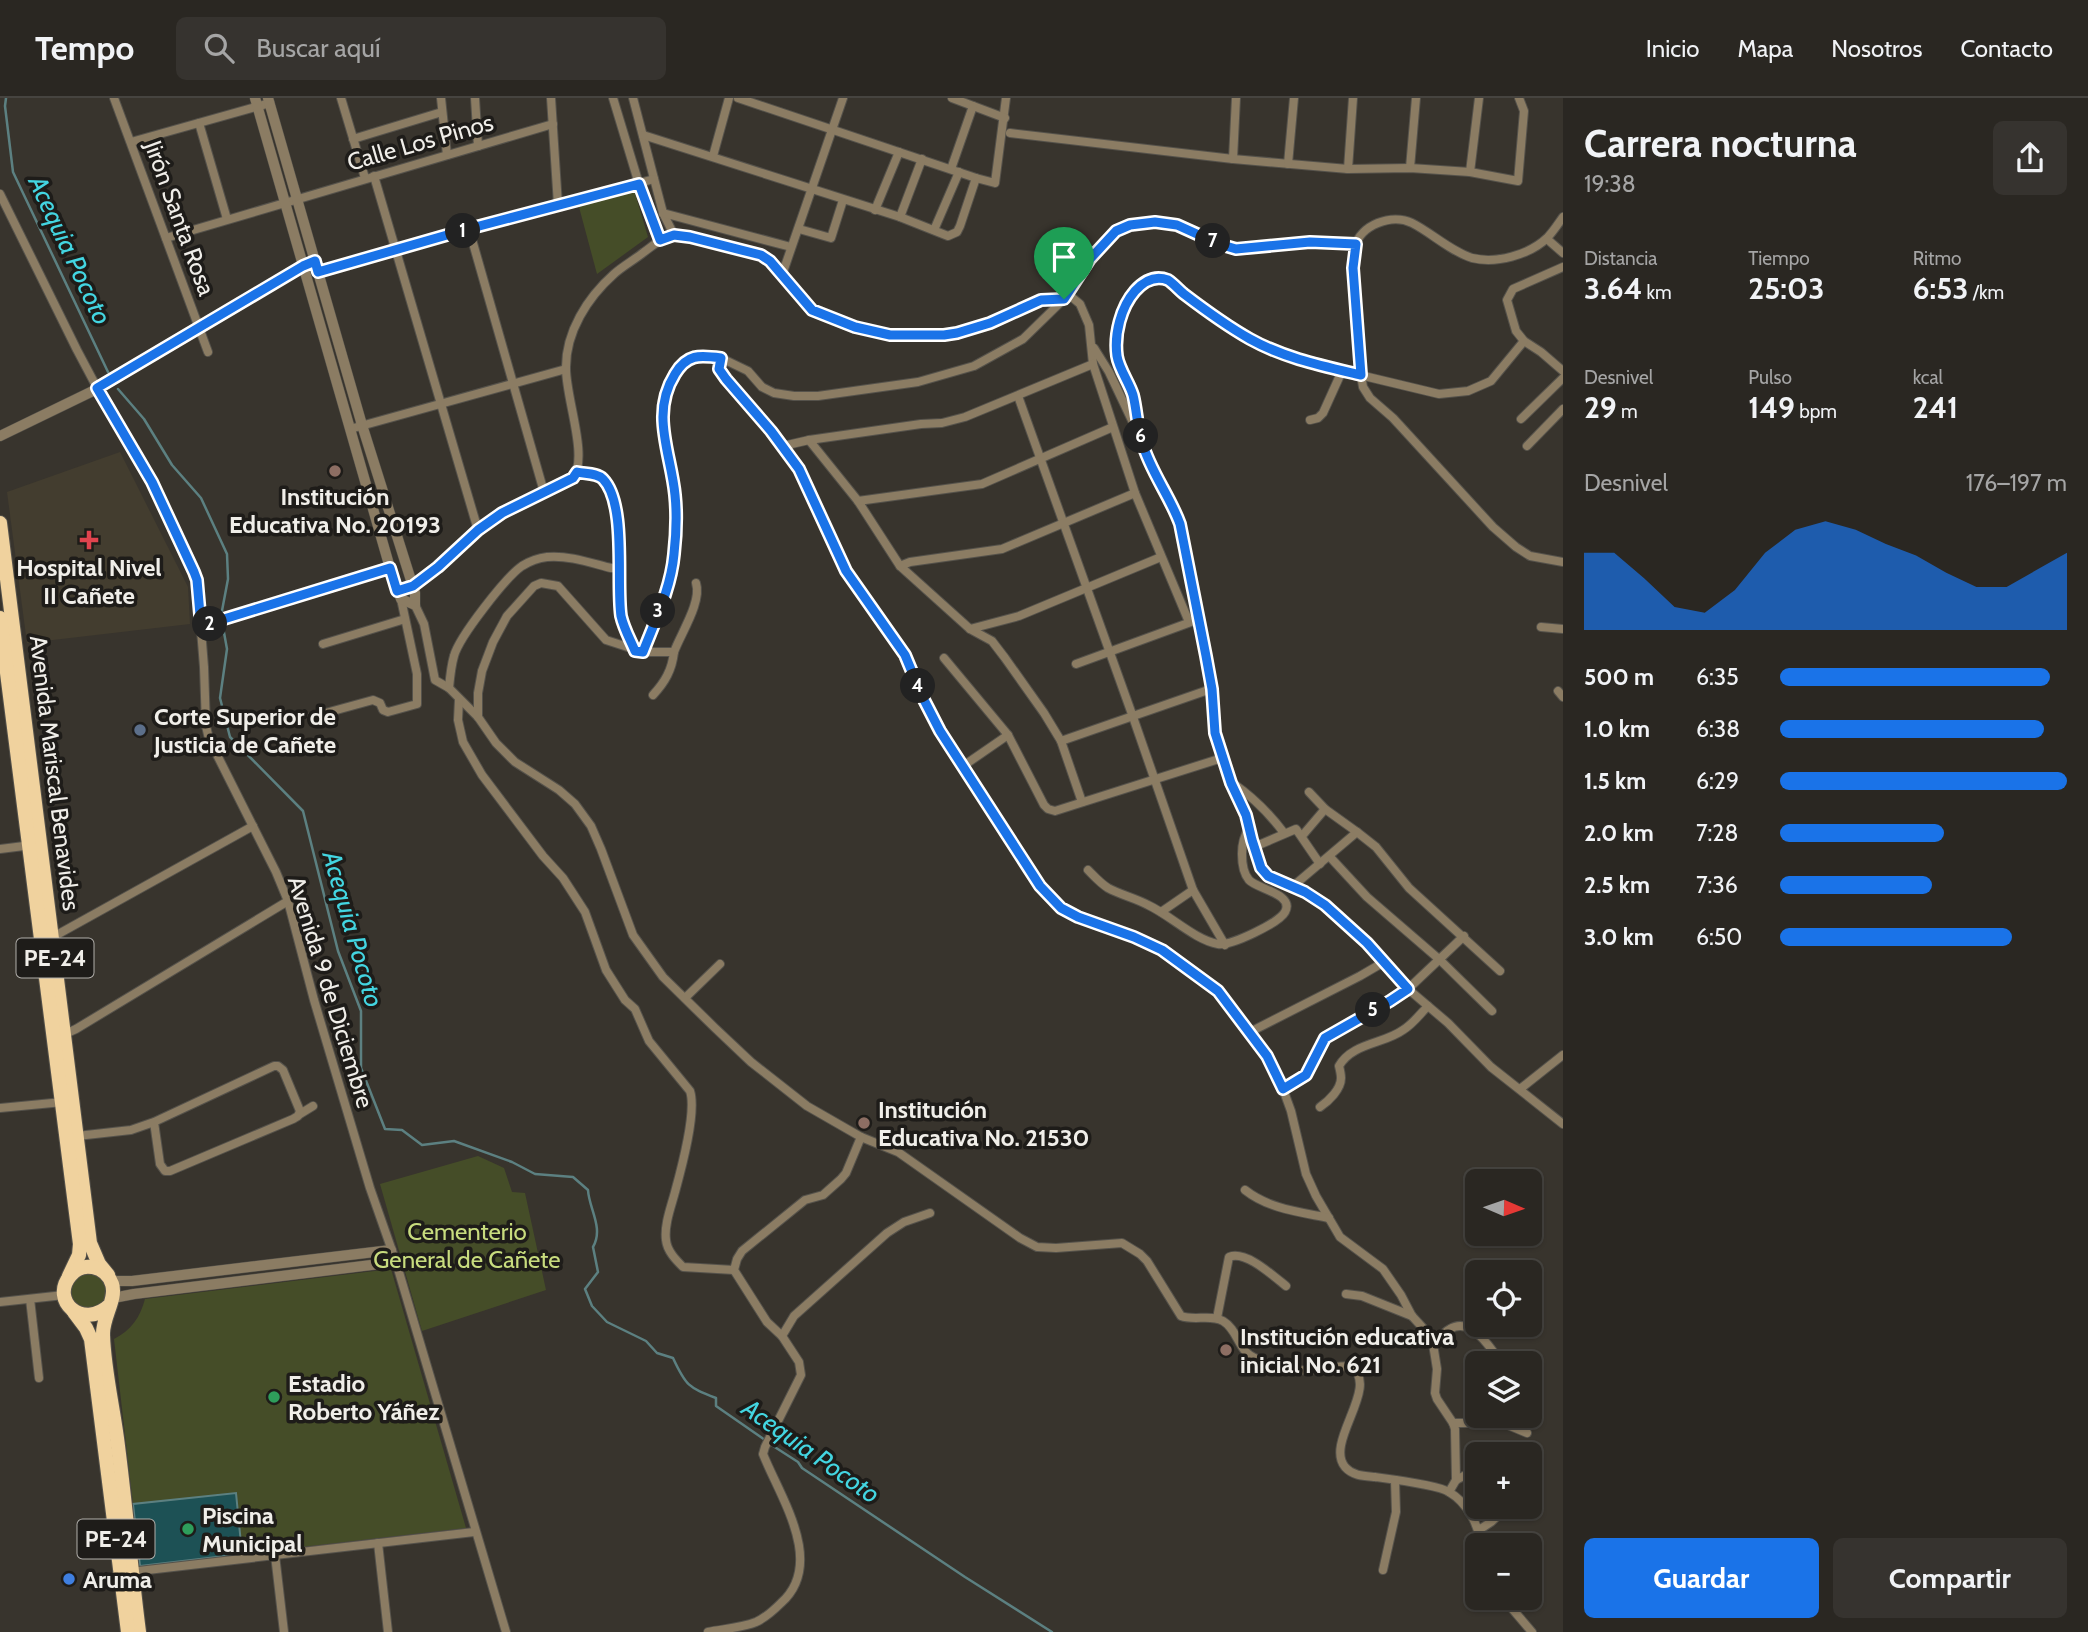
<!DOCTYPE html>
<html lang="es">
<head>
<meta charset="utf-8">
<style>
	:root { --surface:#2a2722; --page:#36332f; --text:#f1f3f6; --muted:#a5a5a5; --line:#464440; --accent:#1a73e8 }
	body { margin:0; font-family:Cabin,sans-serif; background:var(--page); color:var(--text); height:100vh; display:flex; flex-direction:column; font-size:26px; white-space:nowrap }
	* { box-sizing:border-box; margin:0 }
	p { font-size:23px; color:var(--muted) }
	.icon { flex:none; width:38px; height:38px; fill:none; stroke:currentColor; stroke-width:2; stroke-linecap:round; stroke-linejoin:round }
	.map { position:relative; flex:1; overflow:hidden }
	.side { display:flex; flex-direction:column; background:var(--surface); width:525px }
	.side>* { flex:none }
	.needle { width:46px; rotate:92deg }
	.buttons { position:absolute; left:1465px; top:1071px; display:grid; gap:14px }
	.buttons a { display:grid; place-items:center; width:77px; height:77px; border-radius:10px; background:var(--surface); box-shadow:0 2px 5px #0004,0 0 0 2px var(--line); font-size:35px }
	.pin { position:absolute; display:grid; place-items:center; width:60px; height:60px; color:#fff; margin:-72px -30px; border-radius:50% 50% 50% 0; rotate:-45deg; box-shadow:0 0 7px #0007 }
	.pin .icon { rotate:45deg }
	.km { position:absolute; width:35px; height:35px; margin:-18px; border-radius:50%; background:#222; color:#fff; font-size:19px; line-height:35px; text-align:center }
	.round { display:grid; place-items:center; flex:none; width:74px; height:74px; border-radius:10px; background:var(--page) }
	.overview { display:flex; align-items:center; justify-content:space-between; height:119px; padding:0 21px }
	h1 { font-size:38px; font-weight:700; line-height:52px }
	.figures { display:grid; grid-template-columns:repeat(3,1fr); gap:10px; height:119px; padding:7px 21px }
	.figures div { display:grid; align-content:center }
	.figures b { font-size:30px; font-weight:700 }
	.figures small { font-size:19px; font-weight:400 }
	.figures p { font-size:19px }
	.chart { height:196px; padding:14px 21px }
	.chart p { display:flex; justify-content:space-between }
	.chart svg { width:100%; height:126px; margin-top:7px; fill:var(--accent); opacity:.7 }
	.primary-button { display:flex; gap:14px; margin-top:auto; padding:14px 21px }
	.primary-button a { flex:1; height:80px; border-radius:10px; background:var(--accent); color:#fff; font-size:28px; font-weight:700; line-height:80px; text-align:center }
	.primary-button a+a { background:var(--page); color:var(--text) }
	ul { padding:0 21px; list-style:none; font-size:23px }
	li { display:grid; grid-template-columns:112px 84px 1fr; align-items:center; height:52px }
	li i { height:18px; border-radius:9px; background:var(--accent) }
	header { display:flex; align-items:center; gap:42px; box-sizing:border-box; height:98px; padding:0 35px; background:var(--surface); border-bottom:2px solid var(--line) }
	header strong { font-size:33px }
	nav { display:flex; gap:38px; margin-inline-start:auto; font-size:24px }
	.search { width:490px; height:63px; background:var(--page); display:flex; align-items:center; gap:18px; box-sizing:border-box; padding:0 24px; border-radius:10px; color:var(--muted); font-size:26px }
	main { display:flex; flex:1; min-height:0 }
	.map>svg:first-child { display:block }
	.built { fill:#433d2f }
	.green { fill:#454d28 }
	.water { fill:#1d5155; stroke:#5c8081; stroke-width:2 }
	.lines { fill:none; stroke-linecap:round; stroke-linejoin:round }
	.stream { stroke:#5c8081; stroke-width:2.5 }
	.minor-casing { stroke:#55524b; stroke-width:10 }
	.tertiary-casing { stroke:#55524b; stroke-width:11 }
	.trunk-casing { stroke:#55524b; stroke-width:16 }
	.minor { stroke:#8b7c63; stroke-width:8 }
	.tertiary { stroke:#8b7c63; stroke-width:10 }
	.trunk { stroke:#f0d29e; stroke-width:14 }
	.route-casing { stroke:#fff; stroke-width:14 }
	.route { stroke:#1a73e8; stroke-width:9 }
	.education-dot { fill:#8d6e63; stroke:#1e1c19; stroke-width:2.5 }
	.health-dot { fill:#e0444e; stroke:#1e1c19; stroke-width:2.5 }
	.service-dot { fill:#5c6f8a; stroke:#1e1c19; stroke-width:2.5 }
	.leisure-dot { fill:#2e9e5b; stroke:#1e1c19; stroke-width:2.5 }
	.shop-dot { fill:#3f7fe0; stroke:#1e1c19; stroke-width:2.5 }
	.labels { text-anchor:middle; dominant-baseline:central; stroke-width:7; stroke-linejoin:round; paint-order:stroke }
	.shield { fill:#1e1c19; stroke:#b1afab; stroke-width:2 }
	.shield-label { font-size:23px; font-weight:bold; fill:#f0eee9 }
	.street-label { font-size:24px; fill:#f0eee9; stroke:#1e1c19 }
	.poi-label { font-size:24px; font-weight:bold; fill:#f0eee9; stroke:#1e1c19; text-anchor:start }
	.park-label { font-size:24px; fill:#c8dc7e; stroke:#1e1c19 }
	.water-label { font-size:26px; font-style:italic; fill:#43d5e1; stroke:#1e1c19 }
</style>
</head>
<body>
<header>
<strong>Tempo</strong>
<div class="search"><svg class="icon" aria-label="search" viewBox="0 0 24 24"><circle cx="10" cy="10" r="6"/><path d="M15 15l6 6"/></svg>Buscar aquí</div>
<nav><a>Inicio</a><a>Mapa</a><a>Nosotros</a><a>Contacto</a></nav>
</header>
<main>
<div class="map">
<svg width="1563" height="1534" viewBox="0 0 1563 1534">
	<rect width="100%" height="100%" fill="#38342d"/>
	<!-- built -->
	<path class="built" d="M120,354L188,489L190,526L27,545L7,394Z"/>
	<!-- green -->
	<g class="green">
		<path d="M634,92L648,139L597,176L579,109Z"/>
		<path d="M478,1058L504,1070L512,1094L525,1095L546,1192L422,1233L380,1086Z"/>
		<path d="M391,1171L466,1430L242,1456L236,1395L133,1406L114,1241C131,1232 140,1220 145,1201Z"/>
		<circle cx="89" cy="1193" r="18"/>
	</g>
	<!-- water -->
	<path class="water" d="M236,1395L242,1456L140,1468L133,1406Z"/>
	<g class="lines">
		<!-- stream -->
		<g class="stream">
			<path d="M6,0L5,8L13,74L108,274"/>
			<path d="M118,291L144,321L172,367L201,400L227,456L228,481L221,518L227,551L220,600L230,639L303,713L338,853L361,913V970L385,1031L402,1032L422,1047L454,1043L512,1064L535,1076L573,1079L588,1092C589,1111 604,1130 593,1149L598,1174L585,1191L592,1208L607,1224L646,1243L657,1255L673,1260C686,1288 688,1289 716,1300V1308L765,1342"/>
			<path d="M770,1346L798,1364L802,1370L965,1479L1052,1534"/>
		</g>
		<!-- minor casing -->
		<g class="minor-casing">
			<g id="minor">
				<path d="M114,0L208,254"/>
				<path d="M341,0L365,80"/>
				<path d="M441,0L447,57"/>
				<path d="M475,0L478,48"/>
				<path d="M551,0L558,107"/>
				<path d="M613,0L639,86L660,142"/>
				<path d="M633,0L663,115L674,137"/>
				<path d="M738,0L976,80L995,85L1006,0"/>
				<path d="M952,0L1005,20"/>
				<path d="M199,25L227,121"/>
				<path d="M1010,35L1233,61L1348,71L1410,70L1470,74L1518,83L1524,13L1519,0"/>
				<path d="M643,37L900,119L948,138L957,134L960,128L976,80"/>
				<path d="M353,41L442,14"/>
				<path d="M131,44L270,5"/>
				<path d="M713,58L729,0"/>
				<path d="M1233,61L1236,0"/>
				<path d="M1288,66L1294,0"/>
				<path d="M1410,70L1416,0"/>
				<path d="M951,71L973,8"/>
				<path d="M1348,71L1353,0"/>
				<path d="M1470,74L1479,0"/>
				<path d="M374,78L478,432"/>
				<path d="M0,96L77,252L112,318L152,384L197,482L204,569L206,628L209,641L276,774L288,803L314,902L370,1090L396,1164L506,1534"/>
				<path d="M875,112L899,54"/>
				<path d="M663,115L791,149"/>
				<path d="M900,119L922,61"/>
				<path d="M1563,119C1558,126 1553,134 1547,140C1529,157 1496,166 1472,160C1450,153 1432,135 1412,125C1392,115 1360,127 1355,149C1351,169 1354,188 1355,208C1357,231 1359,254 1361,277L1363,289L1370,300L1393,320L1493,429L1516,449L1530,458L1563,464"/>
				<path d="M469,131L544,394"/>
				<path d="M799,131L831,140L843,102"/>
				<path d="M934,132L959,74"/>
				<path d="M166,140L553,26"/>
				<path d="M1547,141L1563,155"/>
				<path d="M1563,169L1513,191L1507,202L1516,233L1524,243L1541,254L1563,273"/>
				<path d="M318,174L654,81"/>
				<path d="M782,177L843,0"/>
				<path d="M1068,196L1080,206L1089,227L1093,266L1135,395L1189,524"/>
				<path d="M1524,243L1491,283L1468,293L1439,296L1314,266L1279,254L1249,241L1182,194C1173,185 1163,176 1150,182C1126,191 1111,238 1118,261C1121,273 1129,284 1133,296C1137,311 1137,328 1142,343C1150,373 1170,397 1180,426L1206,558L1211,591L1215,635L1231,685L1246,717L1252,742L1261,770L1268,778L1305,795L1325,807L1367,845L1408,891L1448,925L1491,969L1563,1026"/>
				<path d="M1094,250L1109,274L1138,335"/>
				<path d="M721,260L719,271L726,281L771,333L799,371L846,473L905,557L922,598L940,633L1040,788L1061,810L1078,819L1134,839L1162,852L1188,869L1218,893L1250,934L1267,958L1283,991L1291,1013L1306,1076L1316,1098L1340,1139L1383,1171L1401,1197L1412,1218L1423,1230L1433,1246L1437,1271L1435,1295L1437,1301L1453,1325L1455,1331L1456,1382"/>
				<path d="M1018,298L1133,619L1193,792L1225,847"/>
				<path d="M1521,321L1563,280"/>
				<path d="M1310,322L1318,320L1323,315L1342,273"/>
				<path d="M350,331L566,271"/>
				<path d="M809,342L858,403L900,468L970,531L992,543L1005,560L1044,615L1061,643L1082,704"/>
				<path d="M783,348L809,342L921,326L942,325L965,319L1093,266"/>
				<path d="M1527,348L1563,311"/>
				<path d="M577,374C585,376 598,375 603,381C625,406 616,484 621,517C624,530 629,541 635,553"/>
				<path d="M858,403L982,386L1113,329"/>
				<path d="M900,468L910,464L1002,451L1135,395"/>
				<path d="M397,493L413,488L478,432L502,415L573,380C589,359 565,298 566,269C566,234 587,200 614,176C623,168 634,162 644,154C654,147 664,137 677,137C701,138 737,151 761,157L770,163L812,212L855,229L890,237H944L957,235L990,225L1040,202L1064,201"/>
				<path d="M415,507L424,526L435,582L449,590L478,619L496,645L515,664L559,692L575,706L591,728L601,751L633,837L663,879L715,930L751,964L807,1008L861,1039L898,1054L1020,1140L1037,1149L1056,1150L1122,1145L1140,1156L1147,1163L1181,1218C1194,1223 1211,1216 1223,1223C1235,1230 1237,1244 1246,1254C1254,1262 1279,1270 1291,1272C1307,1274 1333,1268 1351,1268C1381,1289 1324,1344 1345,1369C1353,1378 1364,1378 1375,1379C1390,1381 1438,1387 1449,1394C1468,1405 1478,1427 1482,1447"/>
				<path d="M201,528L390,470"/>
				<path d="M1541,529L1563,531"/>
				<path d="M970,531L1019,518L1161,459"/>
				<path d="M323,546L405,521"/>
				<path d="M643,554H674C681,535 702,504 696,485"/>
				<path d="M944,560L1008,637L1044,707L1048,711L1055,713L1222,660"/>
				<path d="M1076,566L1191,524"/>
				<path d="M449,590C450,579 451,568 454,558C459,539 506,479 522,468C530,463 538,460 547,459C569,457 591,465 611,470"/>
				<path d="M1558,593L1563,599"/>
				<path d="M653,597C665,584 672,572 674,554"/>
				<path d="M459,601L458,622L463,644L482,677L543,758L563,780L585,814L606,872L625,902L635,911L649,943L690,993C697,1014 681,1072 675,1094C671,1109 664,1127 666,1142C667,1153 676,1162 683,1169L734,1172"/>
				<path d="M311,619L373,602L380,605L383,612L388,614L417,606V576L401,501"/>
				<path d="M478,619V595L482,573L493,544L507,518L534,488L541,485L558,488L606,542L643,554L669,481L674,456L676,399L665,344L662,303L669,285L680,267L690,260L705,258L721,260L748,273L762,289L774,295L794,298H818L918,284L974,268L1023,241L1064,201L1090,161L1116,133L1130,127L1155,124L1177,127L1219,146L1236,151L1310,144L1356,146"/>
				<path d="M1061,643L1211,591"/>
				<path d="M963,668L1008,637"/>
				<path d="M1234,686C1254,700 1269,715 1284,735"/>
				<path d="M1309,694L1325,711L1357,734"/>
				<path d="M1302,738L1325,711"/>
				<path d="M1254,749L1296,731L1320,766"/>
				<path d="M0,751L32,747"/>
				<path d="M1330,759L1367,799L1440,862L1492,913"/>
				<path d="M1088,772C1094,778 1100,785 1108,790C1121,797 1135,800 1148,807C1170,817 1195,842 1218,846C1231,848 1279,825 1285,814C1295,796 1257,791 1249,782C1243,775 1242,765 1242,756C1242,747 1243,739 1249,731"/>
				<path d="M1292,789L1357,734L1376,749L1409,790L1500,873"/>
				<path d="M1161,814L1193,792"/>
				<path d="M53,839L253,728"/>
				<path d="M685,900L720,866"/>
				<path d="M1250,934L1360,878L1384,864"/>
				<path d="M65,936L76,931L288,803"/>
				<path d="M1283,991L1306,977L1325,940L1390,903L1408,891L1464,838"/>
				<path d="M1520,991L1563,957"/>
				<path d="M1320,1009C1329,1003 1341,991 1341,980C1341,976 1340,972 1339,968C1352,945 1384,946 1403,932C1413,926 1420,916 1428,908"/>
				<path d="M0,1010L63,1004"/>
				<path d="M300,1016L313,1008"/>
				<path d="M77,1038L131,1032L154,1024L274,968H278L283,972L300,1013L298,1018L293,1021L170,1073H165L160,1066L154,1024"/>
				<path d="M1245,1092C1269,1111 1300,1114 1329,1120"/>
				<path d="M1346,1196L1362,1198L1412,1218"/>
				<path d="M30,1201L39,1280"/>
				<path d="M0,1204L64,1197"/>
				<path d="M1217,1220L1228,1164L1229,1159C1246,1152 1273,1178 1286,1188"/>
				<path d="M782,1238L767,1224L734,1172L737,1161L742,1153L805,1102L823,1097L841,1081L846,1075L861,1039"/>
				<path d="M1433,1246C1438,1241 1444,1234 1450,1231C1471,1218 1491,1250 1501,1265"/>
				<path d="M1453,1325H1503L1527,1335"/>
				<path d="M1449,1394L1456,1382L1477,1371"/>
				<path d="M1479,1432L1491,1424L1504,1412V1409"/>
				<path d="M378,1445L388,1534"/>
				<path d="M275,1457L284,1534"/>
				<path d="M1383,1472L1396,1414L1395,1382"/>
				<path d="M130,1474L474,1434"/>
				<path d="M1503,1500L1532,1534"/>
				<path d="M708,1534C723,1531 741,1530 756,1524C765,1520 774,1512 781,1505C826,1465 780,1399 763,1356L765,1349L801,1277L799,1264L782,1238L794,1218L887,1135L904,1124L930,1115"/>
			</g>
		</g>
		<!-- tertiary casing -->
		<g class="tertiary-casing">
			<g id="tertiary">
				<path d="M255,0L390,470L401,501L415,507V495L362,327L268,0"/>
				<path d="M0,338L97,291L308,166"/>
				<path d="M112,1183H132L391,1152"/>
				<path d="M113,1200L134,1196L396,1164"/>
			</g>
		</g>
		<!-- trunk casing -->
		<g class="trunk-casing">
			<g id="trunk">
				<path d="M0,425L90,1145L99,1166L108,1177"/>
				<path d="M0,520L80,1146L79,1157L69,1178"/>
				<path d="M110,1207C82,1233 50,1202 70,1178C82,1162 106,1168 112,1186C117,1201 102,1220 103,1237C104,1273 114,1313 118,1348C126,1410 131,1472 139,1534"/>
				<path d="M74,1214L86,1230L91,1241L128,1534"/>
			</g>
		</g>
		<!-- minor -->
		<use href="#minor" class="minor"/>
		<!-- tertiary -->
		<use href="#tertiary" class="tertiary"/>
		<!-- trunk -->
		<use href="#trunk" class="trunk"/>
	</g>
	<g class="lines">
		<!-- route casing -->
		<g class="route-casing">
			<path id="route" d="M639,86L660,142L674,137L690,139L761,157L770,163L812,212L855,229L890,237H944L957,235L990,225L1041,202L1064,201L1090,161L1116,133L1130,127L1155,124L1177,127L1219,146L1236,151L1310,144L1356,146L1353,170L1361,277C1323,268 1284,260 1250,241C1227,228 1205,212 1184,196C1179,192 1174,186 1168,182C1155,177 1144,183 1135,193C1121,209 1114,236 1117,258C1119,271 1129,284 1133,297C1137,313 1137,329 1142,344C1150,373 1170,398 1180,426L1206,558L1212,591L1215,635L1231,685L1246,717L1252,742L1261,770L1268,778L1305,794L1325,807L1367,845L1408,891L1390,903L1325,940L1306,977L1283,991L1267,958L1218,893L1162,852L1134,839L1078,819L1061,810L1040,788L940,633L922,598L905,557L846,473L799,371L771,333L726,281L719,271L721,260C699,257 687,256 675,276C650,316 671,355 675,397C677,416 676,438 674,456C671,490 655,523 643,554L635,553C630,541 624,531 621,518C616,484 627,406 603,381C597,375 585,376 577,374L573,380L502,415L478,432L438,469L413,488L397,493L390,470L201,528L197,482L194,474L152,384L97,290L303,168L315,163L318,174L468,131Z"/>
		</g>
		<!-- route -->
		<use href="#route" class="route"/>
	</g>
	<!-- markers -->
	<g class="education-dot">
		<circle cx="335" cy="373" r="7"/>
		<circle cx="864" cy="1025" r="7"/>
		<circle cx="1226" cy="1252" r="7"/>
	</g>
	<path class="health-dot" d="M85.5 431.5h7v7h7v7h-7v7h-7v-7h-7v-7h7z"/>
	<circle class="service-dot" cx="140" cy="632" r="7"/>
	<g class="leisure-dot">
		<circle cx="274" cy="1299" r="7"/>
		<circle cx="188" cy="1431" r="7"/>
	</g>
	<circle class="shop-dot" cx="69" cy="1481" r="7"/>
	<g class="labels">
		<!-- shield labels -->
		<g class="shield">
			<rect x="16.5" y="840.5" width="77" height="39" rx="5"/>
			<rect x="77.5" y="1421.5" width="77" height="39" rx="5"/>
		</g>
		<g class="shield-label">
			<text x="55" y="860">PE-24</text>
			<text x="116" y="1441">PE-24</text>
		</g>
		<!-- street labels -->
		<g class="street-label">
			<text transform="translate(420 44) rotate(-16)">Calle Los Pinos</text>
			<text transform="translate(180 120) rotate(70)">Jirón Santa Rosa</text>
			<text transform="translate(55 675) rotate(83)">Avenida Mariscal Benavides</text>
			<text transform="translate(331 894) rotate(73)">Avenida 9 de Diciembre</text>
		</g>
		<!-- poi labels -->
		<g class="poi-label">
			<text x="335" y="398" text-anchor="middle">Institución<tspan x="335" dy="28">Educativa No. 20193</tspan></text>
			<text x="89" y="469" text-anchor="middle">Hospital Nivel<tspan x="89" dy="28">II Cañete</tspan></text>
			<text x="154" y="618">Corte Superior de<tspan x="154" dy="28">Justicia de Cañete</tspan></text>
			<text x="878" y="1011">Institución<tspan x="878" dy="28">Educativa No. 21530</tspan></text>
			<text x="1240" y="1238">Institución educativa<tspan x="1240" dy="28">inicial No. 621</tspan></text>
			<text x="288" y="1285">Estadio<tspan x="288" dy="28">Roberto Yáñez</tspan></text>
			<text x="202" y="1417">Piscina<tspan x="202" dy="28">Municipal</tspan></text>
			<text x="83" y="1481">Aruma</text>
		</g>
		<!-- park labels -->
		<g class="park-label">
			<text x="467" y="1133">Cementerio<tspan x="467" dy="28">General de Cañete</tspan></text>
		</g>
		<!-- water labels -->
		<g class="water-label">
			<text transform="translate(70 152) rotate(65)">Acequia Pocoto</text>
			<text transform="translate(353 831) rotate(74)">Acequia Pocoto</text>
			<text transform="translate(811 1353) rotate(35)">Acequia Pocoto</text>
		</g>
	</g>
</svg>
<div class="buttons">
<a><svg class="needle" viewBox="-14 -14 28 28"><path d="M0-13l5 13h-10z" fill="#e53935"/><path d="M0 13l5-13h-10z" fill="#a5a5a5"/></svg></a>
<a><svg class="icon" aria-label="locate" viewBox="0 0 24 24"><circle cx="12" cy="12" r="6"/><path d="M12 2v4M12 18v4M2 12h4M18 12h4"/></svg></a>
<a><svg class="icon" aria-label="layers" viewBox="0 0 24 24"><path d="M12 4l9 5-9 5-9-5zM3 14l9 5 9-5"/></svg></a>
<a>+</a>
<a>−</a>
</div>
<div class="pin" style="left:1064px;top:201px;background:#1e9e55"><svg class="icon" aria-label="arrive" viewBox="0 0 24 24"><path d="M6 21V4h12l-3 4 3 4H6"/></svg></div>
<b class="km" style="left:463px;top:133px">1</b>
<b class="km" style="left:210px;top:526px">2</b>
<b class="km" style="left:658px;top:513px">3</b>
<b class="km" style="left:918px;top:588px">4</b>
<b class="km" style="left:1373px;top:912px">5</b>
<b class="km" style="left:1141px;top:338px">6</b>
<b class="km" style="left:1213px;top:143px">7</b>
</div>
<section class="side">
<div class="overview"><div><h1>Carrera nocturna</h1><p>19:38</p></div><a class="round"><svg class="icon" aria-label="share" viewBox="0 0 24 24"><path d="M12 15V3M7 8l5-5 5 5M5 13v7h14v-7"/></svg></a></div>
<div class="figures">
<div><p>Distancia</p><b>3.64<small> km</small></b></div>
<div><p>Tiempo</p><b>25:03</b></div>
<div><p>Ritmo</p><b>6:53<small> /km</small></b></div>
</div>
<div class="figures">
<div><p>Desnivel</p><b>29<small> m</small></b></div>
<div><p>Pulso</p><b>149<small> bpm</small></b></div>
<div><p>kcal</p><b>241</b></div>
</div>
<div class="chart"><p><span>Desnivel</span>176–197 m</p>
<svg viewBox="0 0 160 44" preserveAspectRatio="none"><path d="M0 44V17L10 17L20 26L30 36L40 38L50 30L60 17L70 9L80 6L90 9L100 14L110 18L120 24L130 29L140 29L150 23L160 17V44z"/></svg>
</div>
<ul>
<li><b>500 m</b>6:35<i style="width:94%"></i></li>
<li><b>1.0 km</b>6:38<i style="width:92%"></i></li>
<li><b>1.5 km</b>6:29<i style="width:100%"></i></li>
<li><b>2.0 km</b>7:28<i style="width:57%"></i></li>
<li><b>2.5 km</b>7:36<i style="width:53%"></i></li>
<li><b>3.0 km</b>6:50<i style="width:81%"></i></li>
</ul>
<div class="primary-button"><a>Guardar</a><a>Compartir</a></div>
</section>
</main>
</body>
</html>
